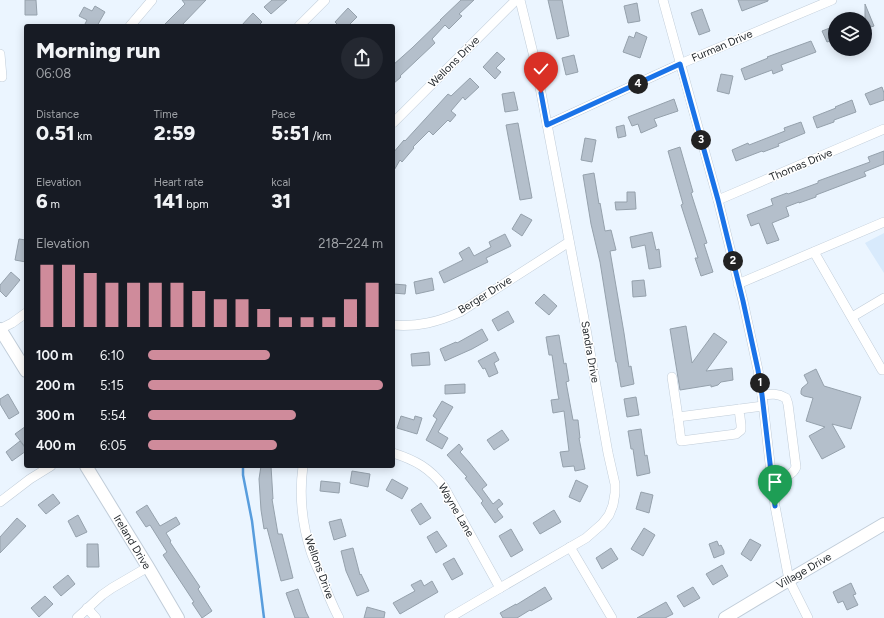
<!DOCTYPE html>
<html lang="en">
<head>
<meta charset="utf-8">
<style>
	:root { --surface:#171b24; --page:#242831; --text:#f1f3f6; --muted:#9ea1a6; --accent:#cf8b9b }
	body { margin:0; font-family:Figtree,sans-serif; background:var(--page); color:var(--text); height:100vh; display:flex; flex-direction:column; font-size:15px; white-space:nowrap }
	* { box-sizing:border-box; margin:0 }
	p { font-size:13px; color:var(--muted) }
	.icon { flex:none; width:22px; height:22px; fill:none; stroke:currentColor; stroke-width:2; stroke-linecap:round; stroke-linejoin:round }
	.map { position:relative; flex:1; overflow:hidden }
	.side { position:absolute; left:24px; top:24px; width:371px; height:444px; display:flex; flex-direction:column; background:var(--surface); border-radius:4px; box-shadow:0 2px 10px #0003 }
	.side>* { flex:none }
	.tools { position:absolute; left:828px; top:12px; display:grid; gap:8px }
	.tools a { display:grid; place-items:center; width:44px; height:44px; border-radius:50%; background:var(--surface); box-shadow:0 2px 10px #0003; font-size:20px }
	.pin { position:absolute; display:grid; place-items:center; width:34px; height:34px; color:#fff; margin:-41px -17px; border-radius:50% 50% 50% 0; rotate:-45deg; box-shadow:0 0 4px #0007 }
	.pin .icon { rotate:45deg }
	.km { position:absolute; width:20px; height:20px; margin:-10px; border-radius:50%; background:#222; color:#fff; font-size:11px; line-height:20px; text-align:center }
	.round { display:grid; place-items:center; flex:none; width:42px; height:42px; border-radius:21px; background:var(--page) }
	.head { display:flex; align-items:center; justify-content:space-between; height:68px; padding:0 12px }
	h1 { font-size:22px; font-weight:800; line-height:30px }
	.metrics { display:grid; grid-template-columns:repeat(3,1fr); gap:6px; height:68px; padding:4px 12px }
	.metrics div { display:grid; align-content:center }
	.metrics b { font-size:20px; font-weight:800 }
	.metrics small { font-size:11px; font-weight:400 }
	.metrics p { font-size:11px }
	.chart { height:112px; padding:8px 12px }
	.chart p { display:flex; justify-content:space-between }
	.chart svg { width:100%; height:72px; margin-top:4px; stroke:var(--accent); stroke-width:6 }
	ul { padding:0 12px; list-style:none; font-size:13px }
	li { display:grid; grid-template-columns:64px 48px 1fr; align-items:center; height:30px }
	li i { height:10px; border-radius:5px; background:var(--accent) }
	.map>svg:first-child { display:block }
	.built { fill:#d8eafc }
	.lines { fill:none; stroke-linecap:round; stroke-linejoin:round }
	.stream { stroke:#589ddd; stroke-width:2.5 }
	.building { fill:#b4bfcb; stroke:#95a1ac }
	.minor-casing { stroke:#c1cdd9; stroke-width:10 }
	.major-casing { stroke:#c1cdd9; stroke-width:14 }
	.minor { stroke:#fff; stroke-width:9 }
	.major { stroke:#fff; stroke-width:12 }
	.route-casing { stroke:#fff; stroke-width:8 }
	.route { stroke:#1a73e8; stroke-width:5 }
	.labels { text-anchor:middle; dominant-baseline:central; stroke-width:3; stroke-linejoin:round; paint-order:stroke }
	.street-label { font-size:11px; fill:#262b2f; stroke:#fff }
</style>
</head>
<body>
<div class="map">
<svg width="884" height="618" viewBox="0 0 884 618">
	<rect width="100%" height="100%" fill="#ebf5ff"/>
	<!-- built -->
	<path class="built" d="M884,233V273L865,243Z"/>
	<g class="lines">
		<!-- stream -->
		<path class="stream" d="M243,466V475L252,521L264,618"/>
	</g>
	<!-- building -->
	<g class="building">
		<path d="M25,0H36L37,15H25Z"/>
		<path d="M182,0H206L181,26H163L185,4Z"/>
		<path d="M272,0H287L271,14L264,7Z"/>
		<path d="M461,0H474L459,14L462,16L449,29L445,25L432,39L435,43L400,76L401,77L393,84V65L412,48L441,20H440Z"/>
		<path d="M548,0H562L569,36L557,39Z"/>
		<path d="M738,0H768V1L742,11Z"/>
		<path d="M637,3L640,21L628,23L624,6Z"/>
		<path d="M865,4L874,26L865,29Z"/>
		<path d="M95,6L105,12L97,26H84L87,20L79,16L84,7L92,11Z"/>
		<path d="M348,8L357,17L348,26H339L335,22Z"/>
		<path d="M702,9L710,31L699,35L691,13Z"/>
		<path d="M253,13L262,22L258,26H241Z"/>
		<path d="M835,26V39L827,42L822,31Z"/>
		<path d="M636,32L647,37L640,58L623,52L629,36L634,38Z"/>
		<path d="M811,41L816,52L781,65L783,70L773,74L772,70L745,80L741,69L768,58L767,57Z"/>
		<path d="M497,52L505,59L496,68L501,72L495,79L483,67Z"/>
		<path d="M574,55L578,72L566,75L562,58Z"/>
		<path d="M721,74L733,76L729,94L717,91Z"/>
		<path d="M470,78L479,87L465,100L463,97L451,111L456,115L450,122L448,120L433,135L429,131L413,147L414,148L402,162L400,160L393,172V153L404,140L405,141L448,94L451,96Z"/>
		<path d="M882,87L884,93V100L870,105L865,94Z"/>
		<path d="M514,92L518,110L505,112L502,94Z"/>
		<path d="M674,99L678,111L654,119L657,126L641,133L638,124L632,126L628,117Z"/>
		<path d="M852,100L856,112L834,120V122L817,128L813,117L836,108L835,107Z"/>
		<path d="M801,122L805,133L778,144L779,146L763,152L762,151L736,161L732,150L748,143L749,145L785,131L784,128Z"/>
		<path d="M518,123L532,198L520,200L506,125Z"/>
		<path d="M624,125L626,136L618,138L616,127Z"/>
		<path d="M585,138L596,140L592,162L581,160Z"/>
		<path d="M680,147L693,192L691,193L707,243L704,244L713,272L701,276L695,258H698L681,205L683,204L668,151Z"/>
		<path d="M884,151V164L864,172L866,176L816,195V197L799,203V202L786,207L789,216L772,223L779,240L767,244L759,223L751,226L747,215L773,205L771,199L787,193L788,194L818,183V181L870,162L868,157Z"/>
		<path d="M594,173L599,204L600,203L605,231L611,230L616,250L610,251L624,333L629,367L631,366L634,384L621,387L617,362H616L600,262L591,224L583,175Z"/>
		<path d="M627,192H635L636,209L616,210L615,202H627Z"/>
		<path d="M521,214L532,220L522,236L512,229Z"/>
		<path d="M652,232L656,250L659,249L661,267L649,269L645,245L632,248L630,237Z"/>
		<path d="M505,234L511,246L486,258L488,262L444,283L439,272L463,260L459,253L469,247L474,256L491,247L489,242Z"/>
		<path d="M19,239L26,240V262L15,260Z"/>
		<path d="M11,272L20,280L6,297L0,291V285Z"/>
		<path d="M432,278L434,290L416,294L414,282Z"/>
		<path d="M644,280L646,296L633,297L632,281Z"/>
		<path d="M393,284L406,285L405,294L393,293Z"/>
		<path d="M544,294L557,306L549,315L535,303Z"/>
		<path d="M508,311L514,322L498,331L492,320Z"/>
		<path d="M686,326L692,363L714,333L727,342L706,371L732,368L733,380L721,382L718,385L711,387V385L680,390L670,329Z"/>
		<path d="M482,329L488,340L472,349L445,361L440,349L456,342L457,343Z"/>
		<path d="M559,335L564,364L566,363L569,381L566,382L573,420H578L580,438H579L585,469L575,471L574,466L563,467L560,452L569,451L564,411L553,413L551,400L559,399L558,395L552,355H549L546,337Z"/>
		<path d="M429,352L430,365L412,366L411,354Z"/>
		<path d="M495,352L499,360L494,363L498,373L489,377L485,368L483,369L478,361Z"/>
		<path d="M816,369L824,386L861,397L851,429L832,424L845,447L822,459L809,436L825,427L806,421L813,398L804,396L801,394V391L802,388L808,383L804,375Z"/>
		<path d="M465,384V393L445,394V385Z"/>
		<path d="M8,394L19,413L9,419L0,404V399Z"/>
		<path d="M636,397L639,415L627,417L624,399Z"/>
		<path d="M442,401L453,407L438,432L448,438L442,449L426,440L437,419L433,416Z"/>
		<path d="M401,416L414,420L415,416L422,418L417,434L397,428Z"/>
		<path d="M26,426V448L15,434Z"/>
		<path d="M641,429L645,456L647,455L650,473L637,476L633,449H631L628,431Z"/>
		<path d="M502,430L509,440L494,450L487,440Z"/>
		<path d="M20,441L26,449V451L12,461L6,452Z"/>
		<path d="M459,444L463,449L460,452L469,462L487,485L482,489L493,504L499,499L503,504L497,509L503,517L495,523L481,503L483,501L465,478L467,477L447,455Z"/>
		<path d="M261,466H271L273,499H272L278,534H282L293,578L281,581L267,528L264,529L261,510L259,479Z"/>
		<path d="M352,471L370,474L368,487L350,483Z"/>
		<path d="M392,479L408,488L402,499L386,490Z"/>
		<path d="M576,480L588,486L580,502L569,497Z"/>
		<path d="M321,481L340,483L339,493L320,491Z"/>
		<path d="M641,492L653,495L649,513L636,509Z"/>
		<path d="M53,494L60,503L46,514L38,505Z"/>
		<path d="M421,503L431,518L420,525L411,510Z"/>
		<path d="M147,505L160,526L176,517L180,524L166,533L171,541L170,542L200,587L198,589L212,611L202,618L192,603L194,602L163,555L167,552L150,525L146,527L136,512Z"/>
		<path d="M554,510L561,522L540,534L533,523Z"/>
		<path d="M78,515L87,532L76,537L68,521Z"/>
		<path d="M17,518L26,526L0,553V537Z"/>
		<path d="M341,519L346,536L334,540L329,522Z"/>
		<path d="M644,528L655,535L643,556L631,549Z"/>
		<path d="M511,529L523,550L511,557L499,536Z"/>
		<path d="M437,531L447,546L436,553L427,537Z"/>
		<path d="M750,539L761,545L751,561L741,554Z"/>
		<path d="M717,541L719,546L721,545L724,551V554L714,558L709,544Z"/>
		<path d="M87,544H98L99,567H87Z"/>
		<path d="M353,548L360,575L361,574L369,591L357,596L346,571L341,551Z"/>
		<path d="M611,548L618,559L602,569L596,558Z"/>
		<path d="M454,558L463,574L452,580L443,564Z"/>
		<path d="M722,565L728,576L713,585L706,574Z"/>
		<path d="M68,575L75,584L61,596L53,587Z"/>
		<path d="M421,580L424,586L432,581L438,592L400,614L393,603L415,591L411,585Z"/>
		<path d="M851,583L856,594L853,595L858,605L847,610L843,601L838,603L833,592Z"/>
		<path d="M545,587L552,599L531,611L530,610L517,618H503L500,613L516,604V605Z"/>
		<path d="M693,587L700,598L684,607L677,596Z"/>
		<path d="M298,589L306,612L309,618H295L286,593Z"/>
		<path d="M45,596L53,604L39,617L31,608Z"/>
		<path d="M666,602L673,614L665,618H637Z"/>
		<path d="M367,607L385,612L384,618H364Z"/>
	</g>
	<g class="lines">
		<!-- minor casing -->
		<g class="minor-casing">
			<g id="minor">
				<path d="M663,0L718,200L743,301L758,370L762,395L775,506L789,580L808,618"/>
				<path d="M130,26L152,0"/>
				<path d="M299,26L325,0"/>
				<path d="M0,54L2,77"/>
				<path d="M393,123L516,0"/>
				<path d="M547,125L680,64L832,0"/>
				<path d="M718,200L884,129"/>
				<path d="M814,252L882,370H884"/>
				<path d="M738,284L884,222"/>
				<path d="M852,317L884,298"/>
				<path d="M393,325C418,327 438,322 460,312L569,242"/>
				<path d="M0,329L12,323L26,313"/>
				<path d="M672,377L678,417"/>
				<path d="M762,395C771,394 777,393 786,398L788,404L796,467C792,477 782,477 772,478"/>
				<path d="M739,409L741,425V430L736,434L681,441L678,417L763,406"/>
				<path d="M393,453C415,460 430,468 444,487L500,588"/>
				<path d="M303,466C299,495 302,524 311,552C314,561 318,569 322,578C327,592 332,605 339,618"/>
				<path d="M0,502L30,479L51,466"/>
				<path d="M570,547L612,618"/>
				<path d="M87,608L96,618"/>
				<path d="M77,618L102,595L112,588L148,567"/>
				<path d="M449,618L500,588L586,538L602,524L609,515L613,505L615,493V484L608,453L586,329L535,61L520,0"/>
			</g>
		</g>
		<!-- major casing -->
		<g class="major-casing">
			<g id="major">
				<path d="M0,329L26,371"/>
				<path d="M86,466L148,567L178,618"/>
				<path d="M725,618L770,591L884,524"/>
			</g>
		</g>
		<!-- minor -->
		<use href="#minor" class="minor"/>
		<!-- major -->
		<use href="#major" class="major"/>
	</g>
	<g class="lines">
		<!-- route casing -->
		<g class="route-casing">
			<path id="route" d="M541,93L547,125L680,64L718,200L743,301L758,370L762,395L775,506"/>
		</g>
		<!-- route -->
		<use href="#route" class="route"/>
	</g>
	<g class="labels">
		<!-- street labels -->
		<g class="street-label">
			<text transform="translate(722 46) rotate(-23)">Furman Drive</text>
			<text transform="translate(454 62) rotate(-45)">Wellons Drive</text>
			<text transform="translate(801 165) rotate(-23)">Thomas Drive</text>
			<text transform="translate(485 295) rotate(-32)">Berger Drive</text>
			<text transform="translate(590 352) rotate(80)">Sandra Drive</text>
			<text transform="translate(456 510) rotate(60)">Wayne Lane</text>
			<text transform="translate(132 542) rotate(59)">Ireland Drive</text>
			<text transform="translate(319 567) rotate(70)">Wellons Drive</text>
			<text transform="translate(804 571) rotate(-30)">Village Drive</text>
		</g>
	</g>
</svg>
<div class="tools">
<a><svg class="icon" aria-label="layers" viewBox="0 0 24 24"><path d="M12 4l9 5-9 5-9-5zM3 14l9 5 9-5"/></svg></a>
</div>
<div class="pin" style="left:775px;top:506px;background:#1e9e55"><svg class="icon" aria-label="arrive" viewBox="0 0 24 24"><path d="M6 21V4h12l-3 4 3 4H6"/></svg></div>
<div class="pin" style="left:541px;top:93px;background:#d93025"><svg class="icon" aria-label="check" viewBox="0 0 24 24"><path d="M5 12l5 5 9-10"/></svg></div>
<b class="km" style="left:760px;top:383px">1</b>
<b class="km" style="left:733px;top:261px">2</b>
<b class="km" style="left:701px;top:140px">3</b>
<b class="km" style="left:638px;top:84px">4</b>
<section class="side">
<div class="head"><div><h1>Morning run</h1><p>06:08</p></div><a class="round"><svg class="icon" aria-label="share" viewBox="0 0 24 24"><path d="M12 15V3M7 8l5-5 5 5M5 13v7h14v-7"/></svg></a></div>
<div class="metrics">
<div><p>Distance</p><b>0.51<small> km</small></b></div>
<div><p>Time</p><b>2:59</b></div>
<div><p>Pace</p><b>5:51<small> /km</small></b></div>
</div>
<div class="metrics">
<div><p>Elevation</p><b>6<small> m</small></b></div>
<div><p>Heart rate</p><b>141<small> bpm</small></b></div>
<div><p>kcal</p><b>31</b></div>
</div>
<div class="chart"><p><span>Elevation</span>218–224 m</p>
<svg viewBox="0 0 160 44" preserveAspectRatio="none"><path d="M5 44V6M15 44V6M25 44V11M35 44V17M45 44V17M55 44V17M65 44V17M75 44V22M85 44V27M95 44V27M105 44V33M115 44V38M125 44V38M135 44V38M145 44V27M155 44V17"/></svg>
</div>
<ul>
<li><b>100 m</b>6:10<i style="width:52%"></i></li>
<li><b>200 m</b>5:15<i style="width:100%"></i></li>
<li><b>300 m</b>5:54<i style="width:63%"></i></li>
<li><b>400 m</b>6:05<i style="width:55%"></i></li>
</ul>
</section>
</div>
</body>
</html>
